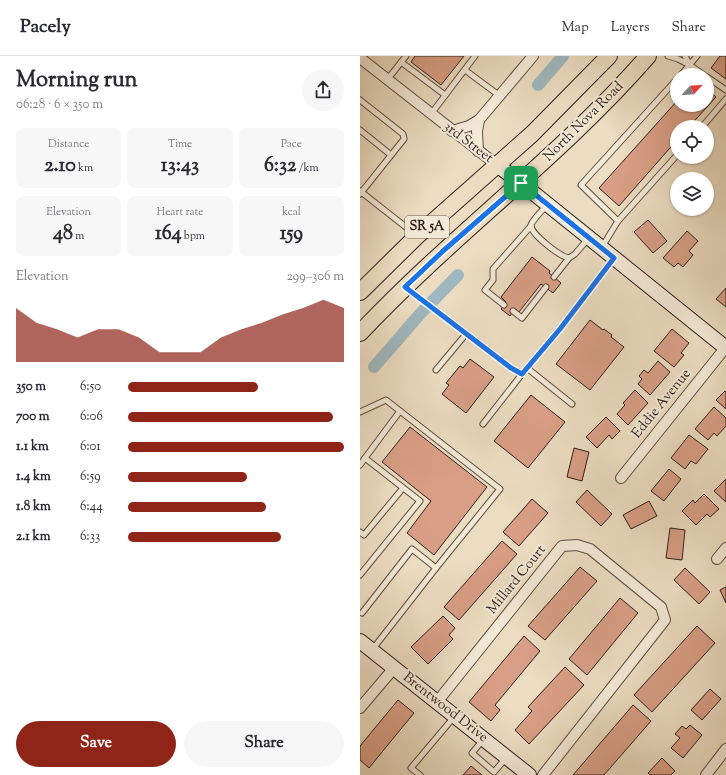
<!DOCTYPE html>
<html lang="en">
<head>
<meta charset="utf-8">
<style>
	:root { --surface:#fff; --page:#f7f7f7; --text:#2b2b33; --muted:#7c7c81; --line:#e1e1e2; --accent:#8f2418 }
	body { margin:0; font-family:"Sorts Mill Goudy",serif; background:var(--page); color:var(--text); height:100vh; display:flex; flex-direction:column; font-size:15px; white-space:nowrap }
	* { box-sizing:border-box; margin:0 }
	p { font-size:13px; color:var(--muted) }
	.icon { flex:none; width:22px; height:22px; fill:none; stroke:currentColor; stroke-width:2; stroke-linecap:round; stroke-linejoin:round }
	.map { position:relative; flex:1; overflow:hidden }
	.side { display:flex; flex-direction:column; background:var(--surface); width:360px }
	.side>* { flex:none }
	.needle { width:26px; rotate:64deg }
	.fabs { position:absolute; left:310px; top:12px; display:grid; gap:8px }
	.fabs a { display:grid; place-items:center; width:44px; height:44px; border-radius:50%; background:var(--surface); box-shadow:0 1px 3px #0004; font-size:20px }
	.pin { position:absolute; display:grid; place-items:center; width:34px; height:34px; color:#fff; margin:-17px; border-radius:8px; box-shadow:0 2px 6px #0006 }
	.round { display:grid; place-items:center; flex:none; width:42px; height:42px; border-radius:21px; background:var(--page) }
	.head { display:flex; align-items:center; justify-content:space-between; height:68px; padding:0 16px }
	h1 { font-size:22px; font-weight:700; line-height:30px }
	.figures { display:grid; grid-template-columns:repeat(3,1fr); gap:6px; height:68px; padding:4px 16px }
	.figures div { display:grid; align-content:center; border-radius:8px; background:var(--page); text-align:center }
	.figures b { font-size:20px; font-weight:700 }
	.figures small { font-size:11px; font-weight:400 }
	.figures p { font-size:11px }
	.chart { height:112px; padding:8px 16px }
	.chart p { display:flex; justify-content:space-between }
	.chart svg { width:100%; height:72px; margin-top:4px; fill:var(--accent); opacity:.7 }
	.cta { display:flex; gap:8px; margin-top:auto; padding:8px 16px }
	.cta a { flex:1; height:46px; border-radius:24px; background:var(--accent); color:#fff; font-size:16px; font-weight:700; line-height:46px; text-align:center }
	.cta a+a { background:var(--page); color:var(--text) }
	ul { padding:0 16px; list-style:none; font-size:13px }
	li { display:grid; grid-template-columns:64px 48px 1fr; align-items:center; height:30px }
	li i { height:10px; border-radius:5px; background:var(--accent) }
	header { display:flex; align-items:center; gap:24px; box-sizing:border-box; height:56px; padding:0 20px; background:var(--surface); border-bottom:1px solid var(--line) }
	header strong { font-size:19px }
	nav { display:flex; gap:22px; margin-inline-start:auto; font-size:14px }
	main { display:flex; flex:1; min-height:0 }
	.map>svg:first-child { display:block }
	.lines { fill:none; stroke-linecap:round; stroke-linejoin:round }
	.canal { stroke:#9fb8bf; stroke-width:12 }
	.building { fill:#d99f86; stroke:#2d1e18 }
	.lane-casing { stroke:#5d4e42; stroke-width:7 }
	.street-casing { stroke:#5d4e42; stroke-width:12 }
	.secondary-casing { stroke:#2d1e18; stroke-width:16 }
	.primary-casing { stroke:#2d1e18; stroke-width:18 }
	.lane { stroke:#f3e9d7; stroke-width:5 }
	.street { stroke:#f3e9d7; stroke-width:10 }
	.secondary { stroke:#f3e9d7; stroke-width:14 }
	.primary { stroke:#ecddc2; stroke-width:16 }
	.route-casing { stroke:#fff; stroke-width:8 }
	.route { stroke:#1a73e8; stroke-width:5 }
	.labels { text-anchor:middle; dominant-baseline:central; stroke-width:4; stroke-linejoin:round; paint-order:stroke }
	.shield { fill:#f3e9d7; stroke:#685b51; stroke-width:1 }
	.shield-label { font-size:13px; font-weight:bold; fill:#2d1e18 }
	.street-label { font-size:14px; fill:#2d1e18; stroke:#f3e9d7 }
</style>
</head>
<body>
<header>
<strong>Pacely</strong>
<nav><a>Map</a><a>Layers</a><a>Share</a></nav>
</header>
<main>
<section class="side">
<div class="head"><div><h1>Morning run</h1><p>06:28 · 6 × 350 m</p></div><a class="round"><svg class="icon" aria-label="share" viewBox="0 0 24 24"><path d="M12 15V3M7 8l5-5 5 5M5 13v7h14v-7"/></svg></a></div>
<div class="figures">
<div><p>Distance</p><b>2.10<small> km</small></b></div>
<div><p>Time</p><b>13:43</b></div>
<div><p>Pace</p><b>6:32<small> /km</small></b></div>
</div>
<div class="figures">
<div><p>Elevation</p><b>48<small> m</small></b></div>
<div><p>Heart rate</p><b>164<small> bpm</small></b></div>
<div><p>kcal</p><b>159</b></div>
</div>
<div class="chart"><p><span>Elevation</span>299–306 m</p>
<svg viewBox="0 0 160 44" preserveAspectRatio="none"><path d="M0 44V11L10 20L20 24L30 29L40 24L50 24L60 29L70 38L80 38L90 38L100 29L110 24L120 20L130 15L140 11L150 6L160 11V44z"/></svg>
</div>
<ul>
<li><b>350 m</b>6:50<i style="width:60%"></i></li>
<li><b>700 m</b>6:06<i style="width:95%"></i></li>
<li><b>1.1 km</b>6:01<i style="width:100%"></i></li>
<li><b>1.4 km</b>6:59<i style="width:55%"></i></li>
<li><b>1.8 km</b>6:44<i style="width:64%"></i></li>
<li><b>2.1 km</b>6:33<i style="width:71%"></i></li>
</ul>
<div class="cta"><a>Save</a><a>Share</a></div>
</section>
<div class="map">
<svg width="366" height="719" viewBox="0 0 366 719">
	<rect width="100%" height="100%" fill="#ecddc2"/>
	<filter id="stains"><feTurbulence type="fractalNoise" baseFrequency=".005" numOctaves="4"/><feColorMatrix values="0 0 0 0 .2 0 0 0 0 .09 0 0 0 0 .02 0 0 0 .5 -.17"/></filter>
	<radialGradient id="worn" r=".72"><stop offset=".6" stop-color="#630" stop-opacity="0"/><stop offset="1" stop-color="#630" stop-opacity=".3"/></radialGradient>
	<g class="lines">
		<!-- canal -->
		<g class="canal">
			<path d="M178,29L203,0"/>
			<path d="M14,311L60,258L98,219"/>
		</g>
	</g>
	<!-- building -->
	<g class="building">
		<path d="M55,0H104L81,29L51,6Z"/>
		<path d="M360,0H366V23L351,12Z"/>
		<path d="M347,33L356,41L329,71H317V84L259,150L239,132L317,45V49H347Z"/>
		<path d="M288,164L307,185L293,197L274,176Z"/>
		<path d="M327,175L338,185L329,195L333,199L323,211L318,207L314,211L303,202Z"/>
		<path d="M172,201L190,215L189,217L201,227L193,237L181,228L159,256L155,253L150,260L141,253L146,246L141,241Z"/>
		<path d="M366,232V251L356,243Z"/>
		<path d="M230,264L243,274L244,273L252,279L251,281L264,291L230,334L196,308Z"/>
		<path d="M312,273L329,287L321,297L324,299L314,311L294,295Z"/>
		<path d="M110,303L134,321L106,357L82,338L89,329L86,327L100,310L103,312Z"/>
		<path d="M298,305L310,316L290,339L278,328L282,323L279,320L284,314L288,317Z"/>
		<path d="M275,334L288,347L268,369L257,358L265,349L263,347Z"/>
		<path d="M365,335L366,336V353L356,344Z"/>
		<path d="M171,339L205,366L168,412L134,385Z"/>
		<path d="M354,351L366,362V370L357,380L354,377L348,384L335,373Z"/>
		<path d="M246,361L260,375L252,383L249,379L237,392L226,381Z"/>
		<path d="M50,371L127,431L74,499L47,477L71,445L22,406Z"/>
		<path d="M329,379L348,393L336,408L331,405L325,413L311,402Z"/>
		<path d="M214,392L229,396L222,425L207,421Z"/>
		<path d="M309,413L321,423L304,445L291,435Z"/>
		<path d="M366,423V446L354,435Z"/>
		<path d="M227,434L252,458L241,470L216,446Z"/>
		<path d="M344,438L359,453L350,461L347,458L336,469L322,455L333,444L335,447Z"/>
		<path d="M172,443L188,457L159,490L143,476Z"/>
		<path d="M289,445L297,460L271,473L263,459Z"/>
		<path d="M310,472L325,474L322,504L306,502Z"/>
		<path d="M142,485L157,498L99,564L84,551Z"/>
		<path d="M220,511L237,525L185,584L168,570Z"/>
		<path d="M325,512L350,536L339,548L314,524Z"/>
		<path d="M366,531V547L360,534Z"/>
		<path d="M260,542L278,557L227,619L209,603Z"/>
		<path d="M83,560L95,572L89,579L93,583L68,608L51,591Z"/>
		<path d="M337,570L355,587L292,656L274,639Z"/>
		<path d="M164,580L180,595L135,649L140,654L131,665L109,646Z"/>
		<path d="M205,611L224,629L169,688L155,674L172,655L168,651Z"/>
		<path d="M350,633L361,643L342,664L331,654Z"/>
		<path d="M38,644L54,657L9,712L0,704V690Z"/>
		<path d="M273,649L291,665L244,719H213Z"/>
		<path d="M330,669L342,679L323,702L311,692L320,682L315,678L322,670L326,673Z"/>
		<path d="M302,702L315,715L311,719H290L288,717Z"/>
		<path d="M111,710L122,719H103Z"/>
	</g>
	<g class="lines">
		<!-- lane casing -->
		<g class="lane-casing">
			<g id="lane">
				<path d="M308,0L318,3L330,9L325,0"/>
				<path d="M41,6L85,39"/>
				<path d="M330,9L344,19"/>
				<path d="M105,14L140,40"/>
				<path d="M321,19L337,0"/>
				<path d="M347,21L366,34"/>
				<path d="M27,24L46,0"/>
				<path d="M0,44L43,78L44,83L0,138"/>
				<path d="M71,58L115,0"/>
				<path d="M342,71L366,43"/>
				<path d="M0,74L31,99"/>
				<path d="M0,135L56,179"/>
				<path d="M187,149C183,154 173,163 171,169C170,178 201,201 209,202L215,198L228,183"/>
				<path d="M258,165L317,99"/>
				<path d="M242,191L258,165L221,129L317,23"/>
				<path d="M194,221L209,202"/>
				<path d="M48,233L120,288L151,312L162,318L200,273L253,203"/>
				<path d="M144,249L125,234L133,224V213L171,170"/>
				<path d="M153,255L162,262L186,231"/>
				<path d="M167,312L212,348"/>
				<path d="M76,314L106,278"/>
				<path d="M40,355L140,433L76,512"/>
				<path d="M0,356L26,344L40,355L5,402L60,445L0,519"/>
				<path d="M123,368L162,318"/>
				<path d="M0,409L5,402"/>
				<path d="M0,476L4,479L43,432"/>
				<path d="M2,557L52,493L76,512L12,594"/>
				<path d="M123,684L112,697L134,716L146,702"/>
				<path d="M60,719L51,712L94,661"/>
			</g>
		</g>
		<!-- street casing -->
		<g class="street-casing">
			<g id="street">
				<path d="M0,2L137,109"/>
				<path d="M92,75L109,70L119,64L173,0"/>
				<path d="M118,95L117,75L119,64"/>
				<path d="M261,422L366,291"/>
				<path d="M357,503L366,492"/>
				<path d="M77,646L202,490L217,489L230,493L301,551L305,564L183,719"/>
				<path d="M0,652L34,612"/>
				<path d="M346,719L366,693"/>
			</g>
		</g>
		<!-- secondary casing -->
		<g class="secondary-casing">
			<g id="secondary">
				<path d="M137,109L161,127L366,292"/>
				<path d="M0,585L169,719"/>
			</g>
		</g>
		<!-- primary casing -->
		<g class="primary-casing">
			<g id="primary">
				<path d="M0,236L57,180L172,78L249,0"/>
				<path d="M0,277C91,180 200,101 288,0"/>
			</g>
		</g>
		<!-- lane -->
		<use href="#lane" class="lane"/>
		<!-- street -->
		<use href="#street" class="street"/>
		<!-- secondary -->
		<use href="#secondary" class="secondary"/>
		<!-- primary -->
		<use href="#primary" class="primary"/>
	</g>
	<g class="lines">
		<!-- route casing -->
		<g class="route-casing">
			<path id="route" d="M161,127L254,202L200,273L162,318L151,312L45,231L83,195Z"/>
		</g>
		<!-- route -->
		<use href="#route" class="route"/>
	</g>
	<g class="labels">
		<!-- shield labels -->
		<rect class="shield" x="45" y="160" width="44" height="22" rx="3"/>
		<g class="shield-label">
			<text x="67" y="171">SR 5A</text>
		</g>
		<!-- street labels -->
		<g class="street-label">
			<text transform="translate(224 66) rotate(-45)">North Nova Road</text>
			<text transform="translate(108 87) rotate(37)">3rd Street</text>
			<text transform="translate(302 348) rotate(-51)">Eddie Avenue</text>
			<text transform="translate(157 524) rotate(-51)">Millard Court</text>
			<text transform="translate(85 652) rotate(38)">Brentwood Drive</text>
		</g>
	</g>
	<rect width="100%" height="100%" filter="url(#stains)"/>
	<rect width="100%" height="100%" fill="url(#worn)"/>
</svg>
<div class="fabs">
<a><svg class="needle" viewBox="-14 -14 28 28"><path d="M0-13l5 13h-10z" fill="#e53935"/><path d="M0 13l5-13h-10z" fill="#7c7c81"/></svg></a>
<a><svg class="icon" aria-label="locate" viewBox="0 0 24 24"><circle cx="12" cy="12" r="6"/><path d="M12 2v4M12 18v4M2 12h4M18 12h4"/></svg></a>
<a><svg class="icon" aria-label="layers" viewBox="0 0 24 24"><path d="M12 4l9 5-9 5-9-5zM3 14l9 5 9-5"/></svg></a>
</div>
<div class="pin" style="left:161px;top:127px;background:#1e9e55"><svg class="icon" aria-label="arrive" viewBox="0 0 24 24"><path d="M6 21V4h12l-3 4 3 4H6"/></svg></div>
</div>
</main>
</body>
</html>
